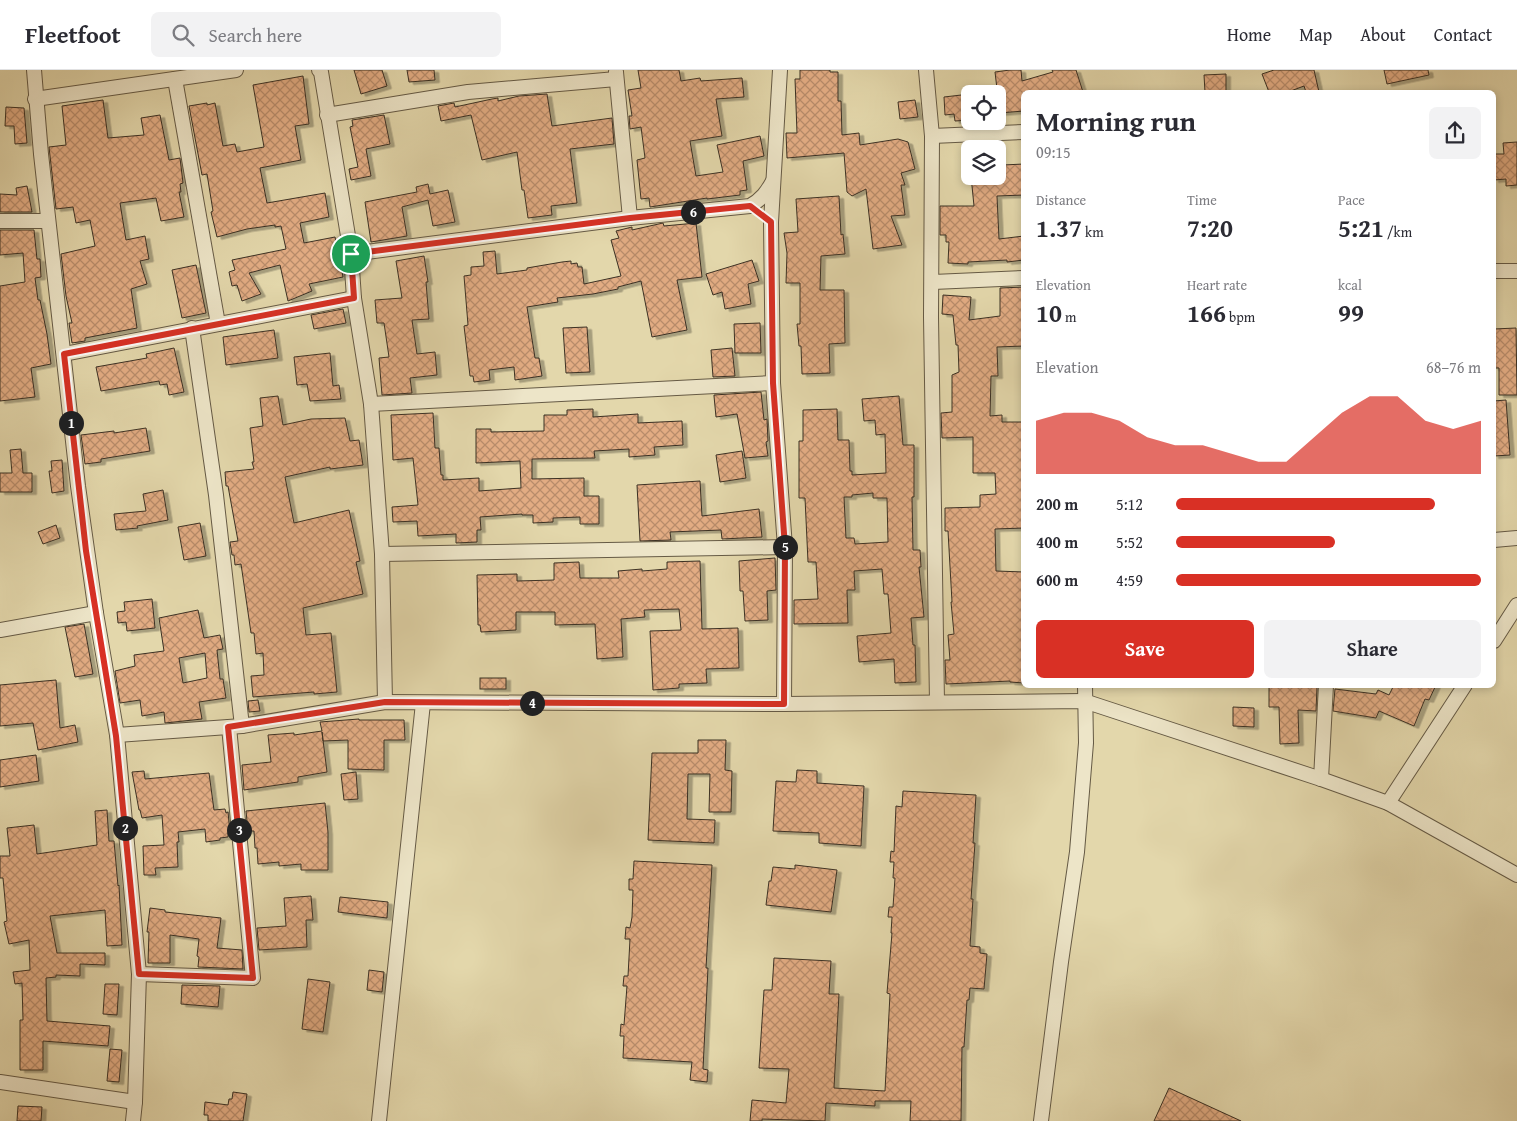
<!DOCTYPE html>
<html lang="en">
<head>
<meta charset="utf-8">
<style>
	:root { --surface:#fff; --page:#f2f2f3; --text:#2b2b33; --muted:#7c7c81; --line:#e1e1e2; --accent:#d93025 }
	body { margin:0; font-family:"Gentium Book Plus",serif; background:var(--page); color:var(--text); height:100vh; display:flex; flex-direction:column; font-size:19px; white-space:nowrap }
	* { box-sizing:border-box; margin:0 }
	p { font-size:16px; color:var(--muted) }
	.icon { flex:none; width:28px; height:28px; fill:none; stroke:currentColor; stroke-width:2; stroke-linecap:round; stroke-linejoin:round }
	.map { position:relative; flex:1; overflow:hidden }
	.drawer { position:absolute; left:1021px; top:20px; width:475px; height:598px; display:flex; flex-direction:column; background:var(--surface); border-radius:8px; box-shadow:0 2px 8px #0003 }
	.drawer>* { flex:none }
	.tools { position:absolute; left:961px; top:15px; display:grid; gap:10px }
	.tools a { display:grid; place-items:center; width:45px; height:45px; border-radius:8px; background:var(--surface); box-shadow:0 2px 8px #0003; font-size:25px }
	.pin { position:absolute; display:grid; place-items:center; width:42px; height:42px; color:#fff; margin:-21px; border:2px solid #fff; border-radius:50%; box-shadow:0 1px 5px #0007 }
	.km { position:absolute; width:25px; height:25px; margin:-12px; border-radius:50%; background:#222; color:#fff; font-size:14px; line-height:25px; text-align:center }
	.round { display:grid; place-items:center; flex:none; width:52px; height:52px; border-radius:8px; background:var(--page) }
	.summary { display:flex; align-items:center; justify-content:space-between; height:85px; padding:0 15px }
	h1 { font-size:28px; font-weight:600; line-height:38px }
	.figures { display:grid; grid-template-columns:repeat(3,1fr); gap:8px; height:85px; padding:5px 15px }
	.figures div { display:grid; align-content:center }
	.figures b { font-size:25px; font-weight:600 }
	.figures small { font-size:14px; font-weight:400 }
	.figures p { font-size:14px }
	.chart { height:140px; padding:10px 15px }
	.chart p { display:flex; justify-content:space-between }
	.chart svg { width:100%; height:90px; margin-top:5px; fill:var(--accent); opacity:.7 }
	.cta { display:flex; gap:10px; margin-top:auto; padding:10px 15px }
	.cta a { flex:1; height:58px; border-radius:8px; background:var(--accent); color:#fff; font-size:20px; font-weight:600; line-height:58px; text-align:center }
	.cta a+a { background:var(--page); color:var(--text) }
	ul { padding:0 15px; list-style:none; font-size:16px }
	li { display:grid; grid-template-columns:80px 60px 1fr; align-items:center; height:38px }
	li i { height:12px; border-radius:6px; background:var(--accent) }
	header { display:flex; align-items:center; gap:30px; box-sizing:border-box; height:70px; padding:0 25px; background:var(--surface); border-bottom:1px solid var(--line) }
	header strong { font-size:24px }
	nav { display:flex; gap:28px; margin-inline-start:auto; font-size:18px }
	.search { width:350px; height:45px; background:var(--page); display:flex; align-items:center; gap:12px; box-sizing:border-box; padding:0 18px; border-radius:8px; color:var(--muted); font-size:19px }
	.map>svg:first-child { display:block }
	.building { fill:url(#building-cross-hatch); stroke:#3b3023; fill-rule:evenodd; filter:url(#shadow) }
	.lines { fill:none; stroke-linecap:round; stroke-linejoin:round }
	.minor-casing { stroke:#655a45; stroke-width:16 }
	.minor { stroke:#ede5c8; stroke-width:14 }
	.route-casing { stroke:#fff; stroke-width:10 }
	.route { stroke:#d93025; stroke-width:6 }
</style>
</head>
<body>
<header>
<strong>Fleetfoot</strong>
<div class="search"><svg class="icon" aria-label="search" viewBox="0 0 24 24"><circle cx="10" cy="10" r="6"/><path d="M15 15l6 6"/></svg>Search here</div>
<nav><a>Home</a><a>Map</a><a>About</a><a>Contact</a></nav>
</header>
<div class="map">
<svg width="1517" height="1051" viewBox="0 0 1517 1051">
	<defs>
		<pattern id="building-cross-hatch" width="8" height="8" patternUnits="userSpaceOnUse" patternTransform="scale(1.25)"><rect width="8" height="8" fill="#e2ac83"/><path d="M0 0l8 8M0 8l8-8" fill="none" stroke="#b88c6b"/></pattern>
		<filter id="shadow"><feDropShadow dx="4.5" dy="2.5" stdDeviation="0" flood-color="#0004"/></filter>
	</defs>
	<rect width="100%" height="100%" fill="#e3d7ab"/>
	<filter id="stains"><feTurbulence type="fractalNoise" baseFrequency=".004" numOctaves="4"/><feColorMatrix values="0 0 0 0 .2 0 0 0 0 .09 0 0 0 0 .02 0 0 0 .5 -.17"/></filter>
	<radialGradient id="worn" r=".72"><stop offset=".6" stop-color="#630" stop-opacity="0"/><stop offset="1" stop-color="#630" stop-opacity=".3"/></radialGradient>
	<!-- building -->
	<g class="building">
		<path d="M354,0H382L387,16L361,24Z"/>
		<path d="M407,0H434L435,10L409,12Z"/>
		<path d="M638,0H679L681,11L700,8L701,11L742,8L744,27L716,29L722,66L690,71L696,106L723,102L717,75L760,66L764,86L743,91L747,120L740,121V125L707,129V128L650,137L649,128L641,129L637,90L645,88L641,57L630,59L629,46H632L628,20L641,18Z"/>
		<path d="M800,0H830V2H838V31H841L842,65L859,63L860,75L898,69L908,72L915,99L901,103L905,115H901L905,145L891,146L902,175L873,179L866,119L852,126L847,122L844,83L787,88L786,63H797L795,9H800Z"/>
		<path d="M1010,0H1021L1022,11L1053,2L1052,0H1076L1083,22H1024V41L999,43L998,24L995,22L994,20L997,19L995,2Z"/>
		<path d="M1274,0H1314L1319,22H1306L1304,16L1288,22H1269L1262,4Z"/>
		<path d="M1384,0H1428L1429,5L1387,14Z"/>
		<path d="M1226,4V22H1205L1204,5Z"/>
		<path d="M303,6L309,54L295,56L301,90L260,98L267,133L325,123L329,147L300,153L304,173L335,167L343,207L309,214L312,221L288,231L280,195L249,203L261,224L242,231L237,215L232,216L229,202L235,200L232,190L286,179L281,156L275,157V155L247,159L217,167L211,142L213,141L207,104L202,105L189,36L207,33V35L215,33L223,76L235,74L237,82L264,77L253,15Z"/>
		<path d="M547,24L552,56L612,48L614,74L570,79L577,133L551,136L552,145L528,148L524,120H522L517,82L482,90L471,45L441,51L438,36L454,33L455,37L492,29L498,28V31L519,26Z"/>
		<path d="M970,24V50L955,51L954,44L945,45L944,27Z"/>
		<path d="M103,30L108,68L144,65L141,48L160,45L169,90L180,88L183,113L180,114L181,122H179L184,147L161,151L156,128L120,133L126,170L145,166L149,189L140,191L147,214L131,219L137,258L85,268V271L72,273L69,253H72L66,226L61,184L95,176L90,150L76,153L73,137L56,139L49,77L66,75L62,36Z"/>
		<path d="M915,30L918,47L900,49L898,32Z"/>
		<path d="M6,37L24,38L27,73L15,74L14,56H5Z"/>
		<path d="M384,45L390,74L366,79L371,106L351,110L349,99L358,97L350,57L353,56L352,50Z"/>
		<path d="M1517,72V115L1506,116V109L1494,110V84H1504L1503,73Z"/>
		<path d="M1024,94V125L997,126L999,169L1024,166V190L1007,192V190L968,192V194L948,193L949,172H946V165H940V136H974L971,106H1004L1003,95Z"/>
		<path d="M428,114L430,124L448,120L455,152L433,156L428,130L402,137L407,166L371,172L365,132L417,122L416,117Z"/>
		<path d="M27,116L32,142H0V124L17,125L16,118Z"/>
		<path d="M839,126L841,165L843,164L845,184L821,186L820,220H844L845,273L829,274L830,303L802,304L801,276H799L797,254H800V213H786L787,183L784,163L798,162L796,129Z"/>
		<path d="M663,153L664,156L696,153L702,207L677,210L687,260L652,267L641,211L618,217V219L593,224L557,228L558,232L527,237L535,288H539L542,306L515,310L514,297L489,300L490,310L474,312L473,306H470L464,256L468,255L464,206L471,205V197L484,196L483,182L495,181L497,204L527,200V198L562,192L571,191V194L577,193L578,197H582L584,214L621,206L611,170L619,168L616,161L632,157V160Z"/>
		<path d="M0,160H34L37,189H40L41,207L35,208L38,230H40L47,264L51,294L31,298L35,327L0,331V216L25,212L23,183L0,185Z"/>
		<path d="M424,186L428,212H426L429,249L412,250L417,284L435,282L437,305L410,308L412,323L382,325L379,288L389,287L384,253H377L375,230L402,228L396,191Z"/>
		<path d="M752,190L759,211L748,214L751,234L725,239L722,222L713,225L706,204Z"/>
		<path d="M196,195L206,243L182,248L172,200Z"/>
		<path d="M1024,217V276L997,277L998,306H991L990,346L1002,345V352H1024V458L995,459L996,501L1024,502V613L1010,612V611L946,614L945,590H950L948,565L954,564L951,532H952L948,461H945V438L980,437V425L996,424L995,403H973V367L942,368L941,343L952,342V305L959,302L958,275H956L953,245L942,244L943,225L971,227L969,250L1000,246V218Z"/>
		<path d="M343,239L346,253L314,259L311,245Z"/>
		<path d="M760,253L761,283H735L734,254Z"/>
		<path d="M587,257L590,302L566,303L563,258Z"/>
		<path d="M1516,258L1517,325H1499V298H1494V259Z"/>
		<path d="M274,260L278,288L226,295L223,267Z"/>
		<path d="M174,278L184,322L169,325L167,314L160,315L159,311L101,321L96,297L147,288L146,284Z"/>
		<path d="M732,278L735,306L713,307L711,280Z"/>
		<path d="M330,283L333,316L339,315L341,329L310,331L307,314L297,315L294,287Z"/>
		<path d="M761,322L764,350L767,349L768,371L766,372L768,386L745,388L737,344L716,347L714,326V325Z"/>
		<path d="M278,326L283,355L311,349L345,348L350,371L359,370L363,395L330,399V397L285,407L294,453L349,440L360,491L356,492L363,524L303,538L306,565L331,563L337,622L314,624V622L301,623L253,627L251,606L264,605L263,583L256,584L254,563H251L241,494L235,495L234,485H232L230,472L238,471L228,416H226L225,402L254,399L252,392H254L250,358L263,356L260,328Z"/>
		<path d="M899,326L903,375H914V427H912L913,480H920L921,497H919L924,547L911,548L913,575H915L916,612L895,613L894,589L859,592L857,566L891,563L888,524H884L882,499L854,501L855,520H847L848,553L794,554V530L818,529L816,492H808L805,428H799V371H803V340L837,339L838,370H849L850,401H852V405L886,403L885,364L876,365L875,350L864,351L862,329ZM873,423V428H887L888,472L855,474L854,468H846L844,427H852V425Z"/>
		<path d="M1506,330L1510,385L1494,386V331Z"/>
		<path d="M593,339V347L638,344V353L682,351L683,375L654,377L655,385L629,387V379L594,381L595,388L532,389V409L584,408V426H599V454H580V447L553,448V452L533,453V445H522V444L480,447L481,460H477V472L456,473V464L418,466L417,451L393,452L392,437L418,435L413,388L393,390L391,345L433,343L435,378H439L441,405H443V410L479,408V421L521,418L520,391L476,393V359H491V362L544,361V345H567V340Z"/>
		<path d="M146,358L150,381L101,389V392L85,394L81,365L114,361V363Z"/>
		<path d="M21,379L23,403H32V422H0V403H12L10,380Z"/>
		<path d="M742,381L746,408L720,412L716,385Z"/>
		<path d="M62,390L64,421L52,423L49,401H52L51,391Z"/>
		<path d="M700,411L702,446L759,439L762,467L722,469L721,460L670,462L671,470L640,471L637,415Z"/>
		<path d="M163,420L168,450L137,456L138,458L116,460L114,444L146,441L143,424Z"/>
		<path d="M200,453L206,486L184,490L178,457Z"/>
		<path d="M56,455L60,468L43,474L38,462Z"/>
		<path d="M775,488L776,520L767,521L768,550L745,551L743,521H740L739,491Z"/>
		<path d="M700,491L702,559L738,558L739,598L706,599L707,613L679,614V618L653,620L650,561L681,560L679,539L644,540L645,547L621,549L623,587L597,589L595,554L555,555V542H516V560L481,562L480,555H478L477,505L517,504V511L554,510V493L579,492L580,508H619L618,501L642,499V501L667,499V492Z"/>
		<path d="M152,529L155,558L127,561L126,552L118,553L117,542L125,541L124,532Z"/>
		<path d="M198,540L204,568L220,565L223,579L217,580L220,609H223L226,628L199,632L202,649L165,653L164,642L142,646L140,630L120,633L115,601L135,596L134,585L164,581L159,548ZM205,583L207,608L183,613L179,588Z"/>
		<path d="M84,554L93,604L75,607L65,557Z"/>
		<rect x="480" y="608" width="26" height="11"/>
		<path d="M56,610L60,658L75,655L78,672L38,680L33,653L0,656V615Z"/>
		<path d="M1394,615H1436L1429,630L1425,629L1414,656L1379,641L1376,648L1333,641L1335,619L1376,624L1378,620L1389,625Z"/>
		<path d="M1269,617H1317L1316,641L1298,640L1299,673L1280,674L1279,637H1269Z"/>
		<path d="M258,630L260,641L249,642L248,631Z"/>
		<path d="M1233,637L1254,638V657L1233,656Z"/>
		<path d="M359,649V650H404L405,670H384V700L348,699V670L323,671L322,662L327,702L298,707V712L244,720L242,695L271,692L268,665L294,663V665L322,661L320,652Z"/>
		<path d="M698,670H726L725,700L732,701L731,742H709L710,704H688L687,749L715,750L714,773L648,770L652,683H698Z"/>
		<path d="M36,685L39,711L0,717V690Z"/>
		<path d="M797,700L817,701V713L864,716L861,776L819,773V763L773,761L776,711L796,712Z"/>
		<path d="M144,701L145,709L209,703L214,740L225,739L226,743L228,742L230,763H228V767L220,768V770L206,772L205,759L178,762L179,772H177L178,797L155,798L156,805H144L143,776L164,775L162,745L142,748L140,740H139L132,702Z"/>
		<path d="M356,702L358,729L344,730L341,704Z"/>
		<path d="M903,721L976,725L973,773H975L971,829H973L970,876L980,877V883L987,884L984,919L970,918L969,930H967L964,977H962L961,1051H910L911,1031H875V1036L826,1033L825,1051L762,1049V1051H750L752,1030L786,1033L789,999L759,998L764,920H772L774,888L831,891L829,924H839L834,1018L885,1021L890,924L887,923L892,863H891L892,847H888L889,837H893L895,808H893L894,792H890L891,781L894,782L896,736L902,737Z"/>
		<path d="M325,733L328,762V800H301V794L279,796V792L258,794L257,778H255L254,761H248L246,741Z"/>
		<path d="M107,740L109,771H114L118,816L119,815L122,875L107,876L105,840L50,846L57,883H105V895L80,894V906L56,905V907L46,908L47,951L110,956L108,976L43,971V1000H20V950H23L22,913L15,914L13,902L30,900L29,870L9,874L4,852L7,851L3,808H0V786H10L7,758L34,755L37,784L97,775L95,741Z"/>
		<path d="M634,791L712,795L706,898H708L703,999L708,1000L707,1012L690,1010L692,992L623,988L624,966H620L621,954L624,955L627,916H623L624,906H628L630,869H625L626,857L630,858L632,847L633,820H629V809H633Z"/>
		<path d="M795,795L837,800L831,842L766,835L769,811H771L773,797L795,799Z"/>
		<path d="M311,826L313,850H306L307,877L259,880L257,858L286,856L284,828Z"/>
		<path d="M340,827L388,832L387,848L338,842Z"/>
		<path d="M150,838L165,840V842L221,848L217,878L242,880L243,899L198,897L199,887L197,886L199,869L170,865V893H148L149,862H147Z"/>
		<path d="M369,900L384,902L382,922L367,920Z"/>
		<path d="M308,909L330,912L323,962L302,959Z"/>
		<path d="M105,914H119L117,945L103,944Z"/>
		<path d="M182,915L220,916L218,937L181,934Z"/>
		<path d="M110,979L122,980L119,1012L107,1011Z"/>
		<path d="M1169,1018L1241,1051H1154Z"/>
		<path d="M233,1022L247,1024L243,1051H208V1045H204L205,1032L228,1035L229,1029H232Z"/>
		<path d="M18,1036L42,1037L41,1051H17Z"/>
	</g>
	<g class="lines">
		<!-- minor casing -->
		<g class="minor-casing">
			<g id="minor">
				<path d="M34,0L41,84L78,416L96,543L117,665L139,904L135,1032L133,1051"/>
				<path d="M319,0L321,2L351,184L354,228L371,334L382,484L385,632"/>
				<path d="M780,0L771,152L773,313L785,477L784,634"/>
				<path d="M926,0L932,66L931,247L937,632"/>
				<path d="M616,2L630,148"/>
				<path d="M175,9L218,254"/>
				<path d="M35,29L236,0"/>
				<path d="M327,45L468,22L616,9"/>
				<path d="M932,66L1024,62"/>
				<path d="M0,151H48"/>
				<path d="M351,184L630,148L750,136C762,129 767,122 773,111"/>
				<path d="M1494,201H1517"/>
				<path d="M933,212L1024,208"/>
				<path d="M192,258L216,425L242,656"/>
				<path d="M64,284L354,228"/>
				<path d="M371,334L773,313"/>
				<path d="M1494,470L1517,468"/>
				<path d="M382,484L785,477"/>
				<path d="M0,560L96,543"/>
				<path d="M1494,571L1517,535"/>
				<path d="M117,665L242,656L385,632L784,634L1084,631L1321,709L1388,733L1517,805"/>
				<path d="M1321,709L1326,615"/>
				<path d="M1388,733L1465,615"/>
				<path d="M139,904L253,908L229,657"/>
				<path d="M0,1012L135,1032"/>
				<path d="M379,1051L423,633"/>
				<path d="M1041,1051L1061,892L1077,782L1086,673L1085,615"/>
			</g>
		</g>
		<!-- minor -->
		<use href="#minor" class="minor"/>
	</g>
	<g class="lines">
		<!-- route casing -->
		<g class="route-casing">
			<path id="route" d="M750,136L771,152L773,313L785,477L784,634L385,632L228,657L253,908L139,904L116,666L86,481L64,284L354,228L351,184L630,148Z"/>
		</g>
		<!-- route -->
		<use href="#route" class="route"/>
	</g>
	<rect width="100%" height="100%" filter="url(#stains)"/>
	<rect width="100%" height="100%" fill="url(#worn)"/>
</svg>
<div class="tools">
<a><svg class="icon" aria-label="locate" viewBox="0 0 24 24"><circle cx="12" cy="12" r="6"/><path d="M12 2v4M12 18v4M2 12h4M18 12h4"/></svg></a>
<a><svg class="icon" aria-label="layers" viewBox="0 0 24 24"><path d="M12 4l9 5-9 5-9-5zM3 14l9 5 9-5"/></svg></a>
</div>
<div class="pin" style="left:351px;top:184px;background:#1e9e55"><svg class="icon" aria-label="arrive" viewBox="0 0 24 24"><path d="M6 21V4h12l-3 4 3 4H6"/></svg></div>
<b class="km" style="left:71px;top:353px">1</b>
<b class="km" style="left:125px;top:758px">2</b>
<b class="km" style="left:239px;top:760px">3</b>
<b class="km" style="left:532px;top:633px">4</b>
<b class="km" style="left:785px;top:477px">5</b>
<b class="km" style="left:693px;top:142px">6</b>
<section class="drawer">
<div class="summary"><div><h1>Morning run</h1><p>09:15</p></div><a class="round"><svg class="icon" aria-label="share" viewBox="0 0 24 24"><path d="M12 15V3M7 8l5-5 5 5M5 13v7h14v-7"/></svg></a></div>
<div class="figures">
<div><p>Distance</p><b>1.37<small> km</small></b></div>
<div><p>Time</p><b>7:20</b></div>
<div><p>Pace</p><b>5:21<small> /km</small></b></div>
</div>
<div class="figures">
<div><p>Elevation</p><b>10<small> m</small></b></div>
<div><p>Heart rate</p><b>166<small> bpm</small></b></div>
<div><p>kcal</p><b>99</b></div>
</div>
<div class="chart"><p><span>Elevation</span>68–76 m</p>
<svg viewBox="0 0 160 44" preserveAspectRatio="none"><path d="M0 44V18L10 14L20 14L30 18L40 26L50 30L60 30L70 34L80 38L90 38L100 26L110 14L120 6L130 6L140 18L150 22L160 18V44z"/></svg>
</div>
<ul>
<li><b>200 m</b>5:12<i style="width:85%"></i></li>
<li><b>400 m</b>5:52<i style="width:52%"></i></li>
<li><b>600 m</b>4:59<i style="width:100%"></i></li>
</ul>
<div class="cta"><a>Save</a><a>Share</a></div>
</section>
</div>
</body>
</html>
